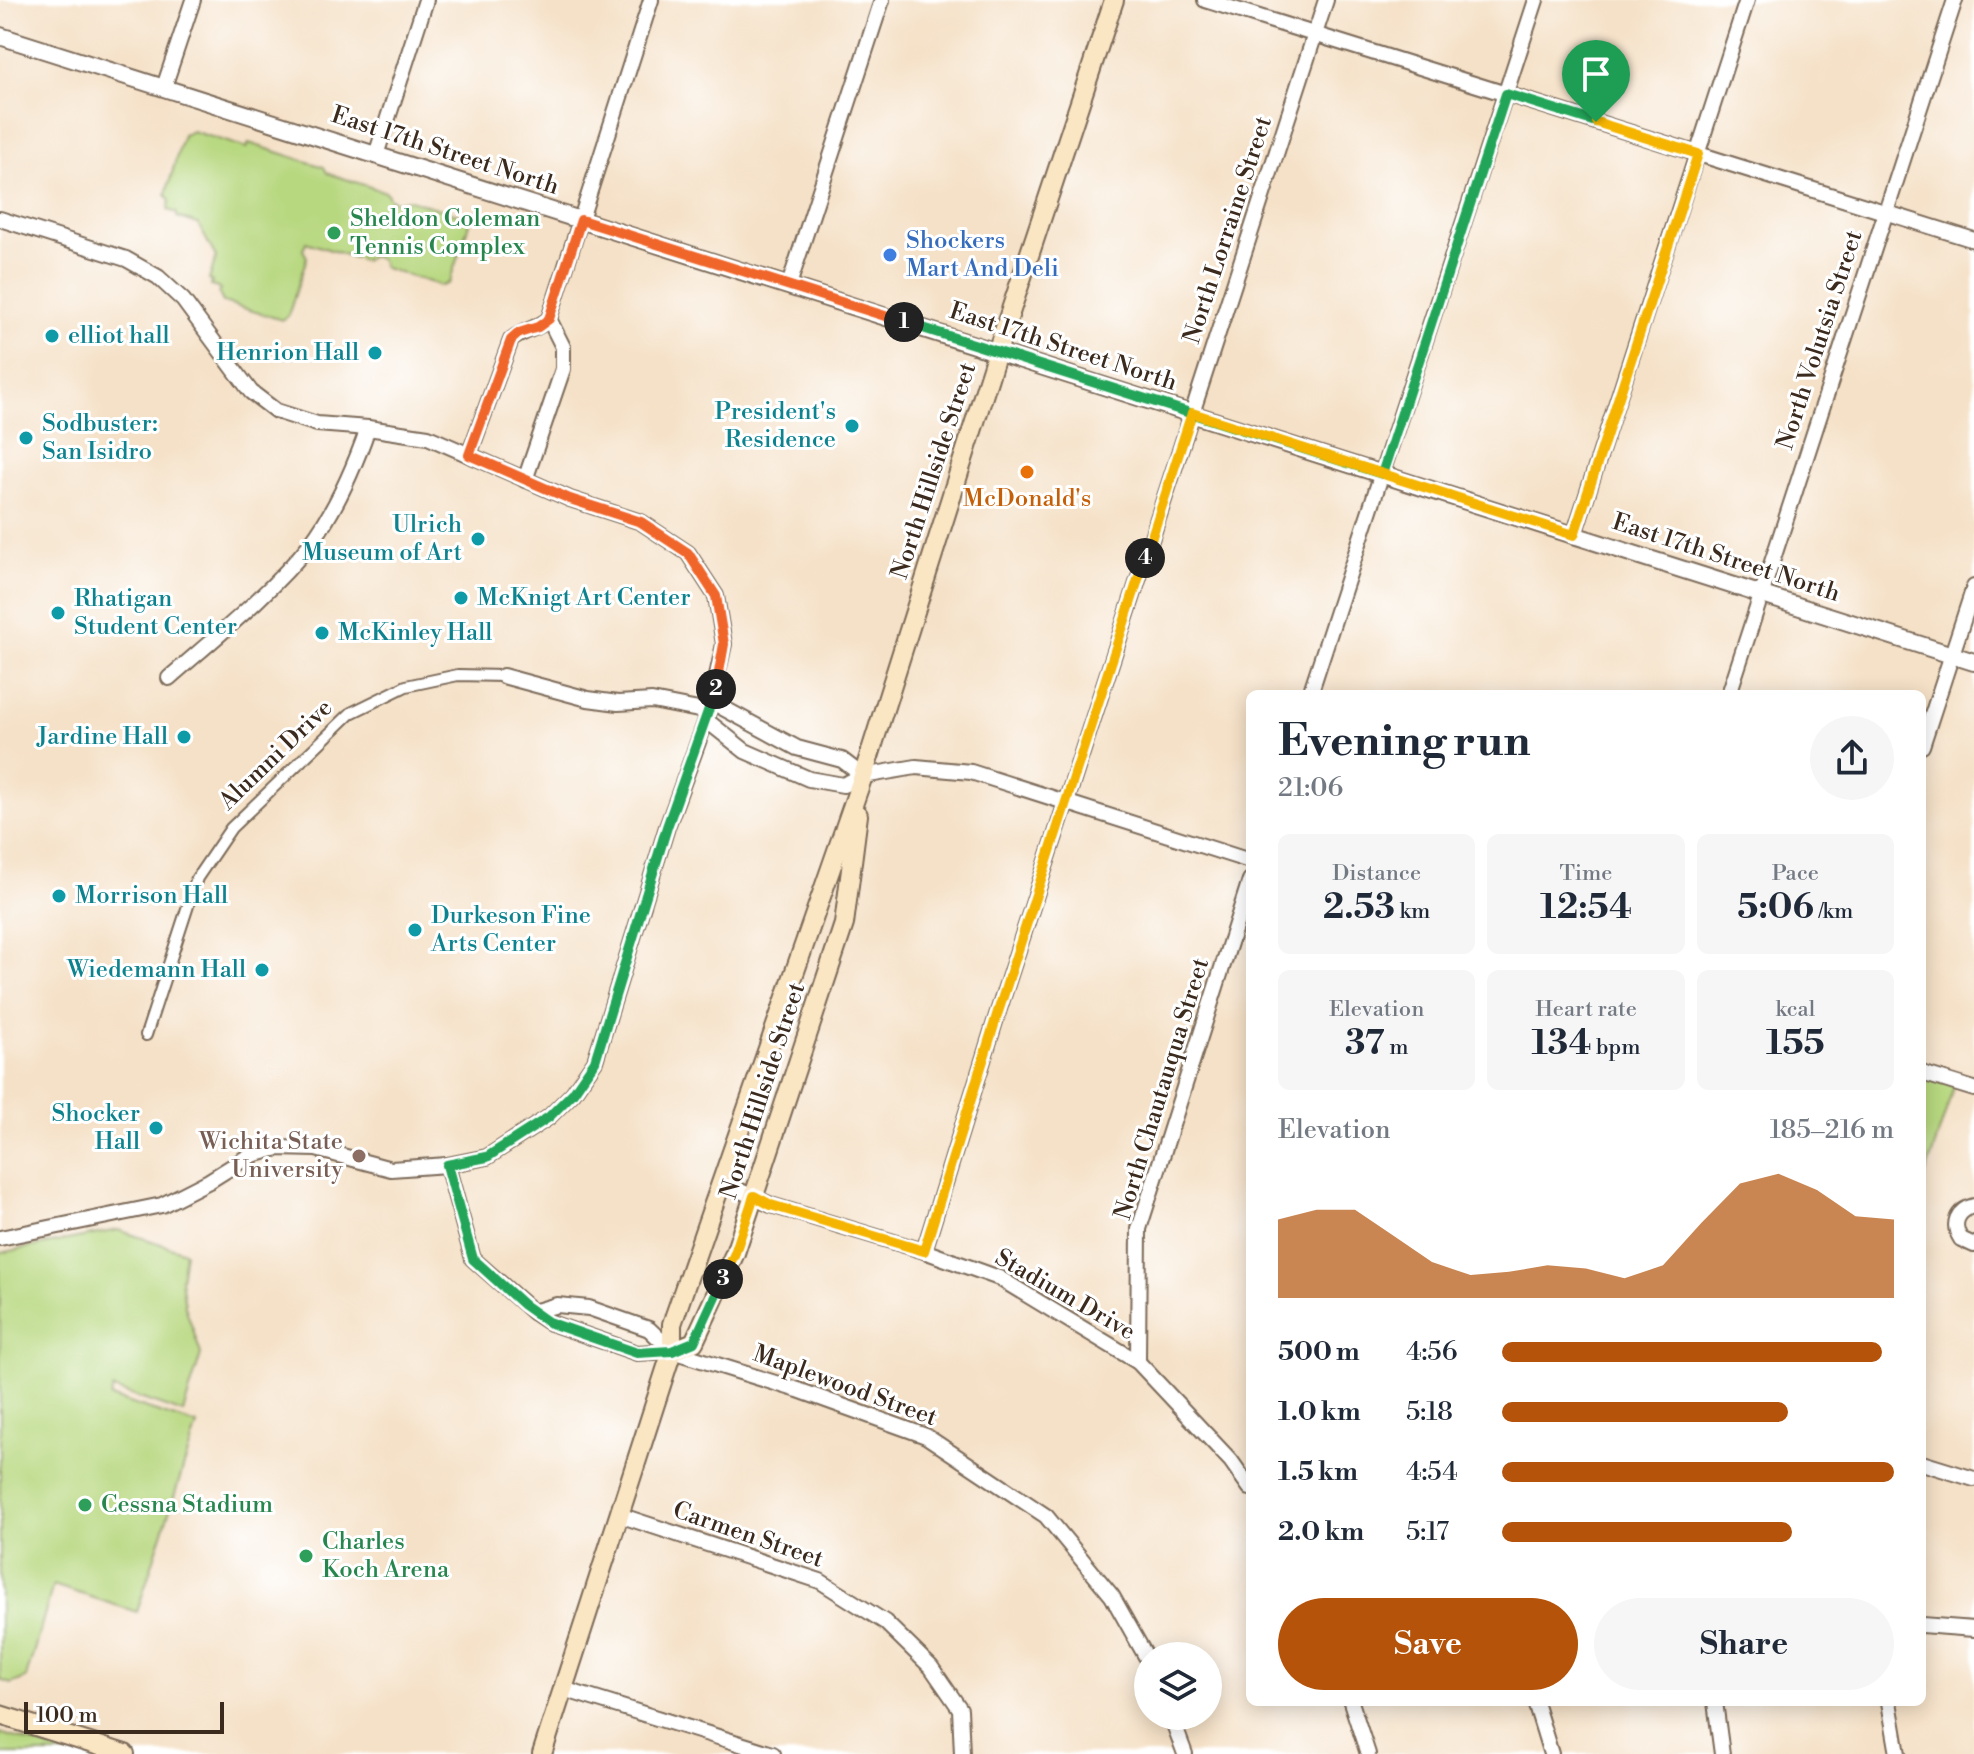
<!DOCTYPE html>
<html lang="en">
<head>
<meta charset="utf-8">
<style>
	:root { --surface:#fff; --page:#f6f6f7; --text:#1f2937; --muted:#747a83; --accent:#b45309 }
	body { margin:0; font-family:"Libre Bodoni",serif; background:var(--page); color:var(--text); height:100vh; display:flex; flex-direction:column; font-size:30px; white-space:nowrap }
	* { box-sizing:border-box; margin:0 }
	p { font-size:26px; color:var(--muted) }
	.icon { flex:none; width:44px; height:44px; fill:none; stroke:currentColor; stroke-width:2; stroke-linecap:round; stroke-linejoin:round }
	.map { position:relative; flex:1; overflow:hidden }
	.details { position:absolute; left:1246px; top:690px; width:680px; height:1016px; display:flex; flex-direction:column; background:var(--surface); border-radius:12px; box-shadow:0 4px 20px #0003 }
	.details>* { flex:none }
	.controls { position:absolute; left:1134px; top:1642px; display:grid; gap:16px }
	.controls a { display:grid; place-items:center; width:88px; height:88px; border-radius:50%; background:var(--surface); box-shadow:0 4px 20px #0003; font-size:40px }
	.scale { position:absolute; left:24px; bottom:20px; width:200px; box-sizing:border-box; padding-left:8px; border:4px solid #3b2a1e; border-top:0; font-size:22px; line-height:28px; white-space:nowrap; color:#3b2a1e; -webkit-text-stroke:6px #fff; paint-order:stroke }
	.pin { position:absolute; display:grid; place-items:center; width:68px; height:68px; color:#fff; margin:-82px -34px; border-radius:50% 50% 50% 0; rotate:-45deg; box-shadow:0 0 8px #0007 }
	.pin .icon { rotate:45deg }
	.km { position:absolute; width:40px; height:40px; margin:-20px; border-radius:50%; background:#222; color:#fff; font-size:22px; line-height:40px; text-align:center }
	.round { display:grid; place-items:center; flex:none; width:84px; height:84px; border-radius:42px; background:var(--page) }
	.headline { display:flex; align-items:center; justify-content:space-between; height:136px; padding:0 32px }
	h1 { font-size:44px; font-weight:700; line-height:60px }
	.metrics { display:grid; grid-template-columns:repeat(3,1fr); gap:12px; height:136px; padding:8px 32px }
	.metrics div { display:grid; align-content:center; border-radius:12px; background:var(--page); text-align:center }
	.metrics b { font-size:34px; font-weight:700 }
	.metrics small { font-size:22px; font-weight:400 }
	.metrics p { font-size:22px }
	.chart { height:224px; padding:16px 32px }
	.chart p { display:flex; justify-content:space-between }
	.chart svg { width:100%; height:144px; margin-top:8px; fill:var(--accent); opacity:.7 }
	.primary-button { display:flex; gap:16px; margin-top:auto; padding:16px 32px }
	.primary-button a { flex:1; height:92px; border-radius:48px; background:var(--accent); color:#fff; font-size:32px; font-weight:700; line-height:92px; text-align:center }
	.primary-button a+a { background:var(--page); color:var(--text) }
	ul { padding:0 32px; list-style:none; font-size:26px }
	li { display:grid; grid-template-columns:128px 96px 1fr; align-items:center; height:60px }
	li i { height:20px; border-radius:10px; background:var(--accent) }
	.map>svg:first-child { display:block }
	.green { fill:#b8d880; stroke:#7a814f; stroke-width:2 }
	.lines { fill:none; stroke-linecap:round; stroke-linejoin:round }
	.pedestrian-casing { stroke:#7c6a59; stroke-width:14 }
	.minor-casing { stroke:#7c6a59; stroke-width:18 }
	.tertiary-casing { stroke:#7c6a59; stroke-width:20 }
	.secondary-casing { stroke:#7c6a59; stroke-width:22 }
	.pedestrian { stroke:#fff; stroke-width:10 }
	.minor { stroke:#fff; stroke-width:14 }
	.tertiary { stroke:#fff; stroke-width:16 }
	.secondary { stroke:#fbe6c4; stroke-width:18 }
	.split-1-casing { stroke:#fff; stroke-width:16 }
	.split-2-casing { stroke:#fff; stroke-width:16 }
	.split-3-casing { stroke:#fff; stroke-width:16 }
	.split-4-casing { stroke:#fff; stroke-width:16 }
	.split-5-casing { stroke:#fff; stroke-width:16 }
	.split-1 { stroke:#22a559; stroke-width:10 }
	.split-2 { stroke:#f0652b; stroke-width:10 }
	.split-3 { stroke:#22a559; stroke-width:10 }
	.split-4 { stroke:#f5b400; stroke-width:10 }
	.split-5 { stroke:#f5b400; stroke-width:10 }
	.leisure-dot { fill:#2e9e5b; stroke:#fff; stroke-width:3 }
	.shop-dot { fill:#3f7fe0; stroke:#fff; stroke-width:3 }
	.culture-dot { fill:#0f9aa8; stroke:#fff; stroke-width:3 }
	.food-dot { fill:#e8710a; stroke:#fff; stroke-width:3 }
	.education-dot { fill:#8d6e63; stroke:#fff; stroke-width:3 }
	.labels { text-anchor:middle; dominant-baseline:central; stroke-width:6; stroke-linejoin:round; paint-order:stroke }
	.street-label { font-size:24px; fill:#3b2a1e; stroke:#fff }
	.leisure-label { font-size:24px; fill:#27864d; stroke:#fff; text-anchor:start }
	.shop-label { font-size:24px; fill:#366cbe; stroke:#fff; text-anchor:start }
	.culture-label { font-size:24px; fill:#0d838f; stroke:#fff; text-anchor:start }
	.food-label { font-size:24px; fill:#c56008; stroke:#fff }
	.education-label { font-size:24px; fill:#785e54; stroke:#fff; text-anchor:end }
</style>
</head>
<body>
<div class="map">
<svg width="1974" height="1754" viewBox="0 0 1974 1754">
	<rect width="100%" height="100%" fill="#fff"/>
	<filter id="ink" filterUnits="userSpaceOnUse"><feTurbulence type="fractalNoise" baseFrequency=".0125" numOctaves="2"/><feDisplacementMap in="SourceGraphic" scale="16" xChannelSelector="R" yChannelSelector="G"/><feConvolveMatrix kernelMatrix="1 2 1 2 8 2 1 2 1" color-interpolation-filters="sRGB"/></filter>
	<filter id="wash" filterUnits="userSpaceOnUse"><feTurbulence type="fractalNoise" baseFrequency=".006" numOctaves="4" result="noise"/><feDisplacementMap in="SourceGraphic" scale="32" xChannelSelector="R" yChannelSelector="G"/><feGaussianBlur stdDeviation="1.8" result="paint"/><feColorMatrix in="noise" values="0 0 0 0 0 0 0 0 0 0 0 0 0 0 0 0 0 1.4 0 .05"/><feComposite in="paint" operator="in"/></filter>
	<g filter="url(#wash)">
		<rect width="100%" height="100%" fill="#f5e1c7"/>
		<!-- green -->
		<g class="green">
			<path d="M192,131L247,148L249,143L324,167L327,173L386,192L390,199L398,202L407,199L464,216L469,224L449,283L442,286L384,268L380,259L371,256L364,261L306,242L303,250L307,257L288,316L282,320L223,302L219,294L221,289L211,286L212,281L209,280L216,257L198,224L177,217V213L168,210L170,201L166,194L183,135Z"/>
			<path d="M1922,1073L1955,1083L1922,1186Z"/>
			<path d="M118,1230L185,1252L181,1280L185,1306L201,1354L183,1413L113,1389L110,1397L197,1425L137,1612L53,1585L26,1678L11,1684L0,1680V1253Z"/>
			<path d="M0,1733L68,1754H0Z"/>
		</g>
	</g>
	<g filter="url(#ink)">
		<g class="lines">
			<!-- pedestrian casing -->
			<g class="pedestrian-casing">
				<path id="pedestrian" d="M146,1035L197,878L231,828L351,713L406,686L458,675L503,676"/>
			</g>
			<!-- minor casing -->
			<g class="minor-casing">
				<g id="minor">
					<path d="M1205,0L1974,240"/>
					<path d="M164,87L193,0"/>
					<path d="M376,155L426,0"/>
					<path d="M0,219L126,259L158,277L183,300L251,392L276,411L317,424L368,428L428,437L570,499L641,522L688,553L716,596L724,644L709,712L667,827L595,1061L573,1093L549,1117L487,1157L447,1165L391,1169L316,1149L278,1148L249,1156L209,1181L162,1205L0,1238"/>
					<path d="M789,285L882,0"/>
					<path d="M469,455L511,340C523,330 538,329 549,319L651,0"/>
					<path d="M525,480L563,369V347L549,319"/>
					<path d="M1574,535L1747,0"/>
					<path d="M503,676L588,699L618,703L652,701L709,712"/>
					<path d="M169,678C217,636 271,593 311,543C337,508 354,468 368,428"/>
					<path d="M1310,694L1536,0"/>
					<path d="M1729,694L1955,0"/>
					<path d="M712,702L797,748L842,760L863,776"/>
					<path d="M706,720L745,751L809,779L843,785L863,776L916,767L971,772L1250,861"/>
					<path d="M1922,746L1974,587"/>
					<path d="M1922,1073L1974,1089"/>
					<path d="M447,1165L473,1259L533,1312"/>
					<path d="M721,1182L771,1205L924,1251L999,1278L1138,1362L1231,1461L1250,1488"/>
					<path d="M1974,1206C1957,1210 1951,1224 1961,1239L1974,1245"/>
					<path d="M924,1251L998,1012L1326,0"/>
					<path d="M672,1351L649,1329L589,1308L557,1305L533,1312L548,1322L637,1353L672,1351L798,1390L926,1436L1046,1516L1112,1596L1148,1660"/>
					<path d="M1138,1362L1139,1229L1250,880"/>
					<path d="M1922,1463L1974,1479"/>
					<path d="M619,1515L820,1581L885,1622L931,1667L960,1709L962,1754"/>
					<path d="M1922,1625L1974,1629"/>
					<path d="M563,1689L773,1754"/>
					<path d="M1351,1702L1368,1754"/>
					<path d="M1535,1702L1551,1754"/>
					<path d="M1715,1702L1722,1754"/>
					<path d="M1889,1702L1898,1754"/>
					<path d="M1171,1716L1185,1754"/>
				</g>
			</g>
			<!-- tertiary casing -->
			<g class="tertiary-casing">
				<path id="tertiary" d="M0,36L1974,662"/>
			</g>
			<!-- secondary casing -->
			<g class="secondary-casing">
				<g id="secondary">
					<path d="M672,1351L694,1342L735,1253L844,924L858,815"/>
					<path d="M0,1715L125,1754"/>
					<path d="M542,1754L672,1351V1324L863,776L997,352L1114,0"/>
				</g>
			</g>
			<!-- pedestrian -->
			<use href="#pedestrian" class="pedestrian"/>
			<!-- minor -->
			<use href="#minor" class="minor"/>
			<!-- tertiary -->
			<use href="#tertiary" class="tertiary"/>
			<!-- secondary -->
			<use href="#secondary" class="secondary"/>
		</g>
	</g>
	<g class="lines" filter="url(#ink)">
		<!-- split-1 casing -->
		<g class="split-1-casing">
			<path id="split-1" d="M904,322L1382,474L1506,94L1596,122"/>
		</g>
		<!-- split-2 casing -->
		<g class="split-2-casing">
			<path id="split-2" d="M716,689L724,644L716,596L688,553L641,522L570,499L469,455L511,340L519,333L538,327L549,319L581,220L904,322"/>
		</g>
		<!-- split-3 casing -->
		<g class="split-3-casing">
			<path id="split-3" d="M716,689L667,827L595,1061L573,1093L549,1117L487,1157L447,1165L473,1259L524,1305L548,1322L637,1353L672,1351L694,1342L723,1279"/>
		</g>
		<!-- split-4 casing -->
		<g class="split-4-casing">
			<path id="split-4" d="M723,1279L735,1253L754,1196L771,1205L924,1251L998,1012L1145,558"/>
		</g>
		<!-- split-5 casing -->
		<g class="split-5-casing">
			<path id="split-5" d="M1145,558L1192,413L1574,535L1698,154L1596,122"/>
		</g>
		<!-- split-1 -->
		<use href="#split-1" class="split-1"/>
		<!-- split-2 -->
		<use href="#split-2" class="split-2"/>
		<!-- split-3 -->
		<use href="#split-3" class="split-3"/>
		<!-- split-4 -->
		<use href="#split-4" class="split-4"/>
		<!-- split-5 -->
		<use href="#split-5" class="split-5"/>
	</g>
	<!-- markers -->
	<g class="leisure-dot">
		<circle cx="334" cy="233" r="8"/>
		<circle cx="85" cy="1505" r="8"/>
		<circle cx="306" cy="1556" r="8"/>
	</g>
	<circle class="shop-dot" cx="890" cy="255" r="8"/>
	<g class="culture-dot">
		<circle cx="52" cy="336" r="8"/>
		<circle cx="375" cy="353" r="8"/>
		<circle cx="852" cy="426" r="8"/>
		<circle cx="26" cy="438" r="8"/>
		<circle cx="478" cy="539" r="8"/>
		<circle cx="461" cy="598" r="8"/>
		<circle cx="58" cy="613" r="8"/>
		<circle cx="322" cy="633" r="8"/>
		<circle cx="184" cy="737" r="8"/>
		<circle cx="59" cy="896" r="8"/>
		<circle cx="415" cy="930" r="8"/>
		<circle cx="262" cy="970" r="8"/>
		<circle cx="156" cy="1128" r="8"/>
	</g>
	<circle class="food-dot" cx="1027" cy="472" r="8"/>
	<circle class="education-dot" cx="359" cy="1156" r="8"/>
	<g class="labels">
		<!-- street labels -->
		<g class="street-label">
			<text transform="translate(445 151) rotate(18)">East 17th Street North</text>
			<text transform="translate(1228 230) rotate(-72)">North Lorraine Street</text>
			<text transform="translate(1820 340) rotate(-72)">North Volutsia Street</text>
			<text transform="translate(1063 347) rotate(18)">East 17th Street North</text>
			<text transform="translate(934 471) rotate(-72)">North Hillside Street</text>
			<text transform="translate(1726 558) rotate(18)">East 17th Street North</text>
			<text transform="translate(276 755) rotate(-44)">Alumni Drive</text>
			<text transform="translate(1162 1089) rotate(-73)">North Chautauqua Street</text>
			<text transform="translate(763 1091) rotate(-72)">North Hillside Street</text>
			<text transform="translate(1065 1295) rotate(30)">Stadium Drive</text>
			<text transform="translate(845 1386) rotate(20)">Maplewood Street</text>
			<text transform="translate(748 1535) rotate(19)">Carmen Street</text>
		</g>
		<!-- leisure labels -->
		<g class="leisure-label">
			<text x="350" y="219">Sheldon Coleman<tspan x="350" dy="28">Tennis Complex</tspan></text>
			<text x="101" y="1505">Cessna Stadium</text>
			<text x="322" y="1542">Charles<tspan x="322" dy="28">Koch Arena</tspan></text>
		</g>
		<!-- shop labels -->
		<g class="shop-label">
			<text x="906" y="241">Shockers<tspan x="906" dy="28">Mart And Deli</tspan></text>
		</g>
		<!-- culture labels -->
		<g class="culture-label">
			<text x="68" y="336">elliot hall</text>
			<text x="359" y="353" text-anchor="end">Henrion Hall</text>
			<text x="836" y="412" text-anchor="end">President's<tspan x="836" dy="28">Residence</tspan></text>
			<text x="42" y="424">Sodbuster:<tspan x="42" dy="28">San Isidro</tspan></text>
			<text x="462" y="525" text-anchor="end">Ulrich<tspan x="462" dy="28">Museum of Art</tspan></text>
			<text x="477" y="598">McKnigt Art Center</text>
			<text x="74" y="599">Rhatigan<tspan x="74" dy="28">Student Center</tspan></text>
			<text x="338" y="633">McKinley Hall</text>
			<text x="168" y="737" text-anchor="end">Jardine Hall</text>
			<text x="75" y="896">Morrison Hall</text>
			<text x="431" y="916">Durkeson Fine<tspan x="431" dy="28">Arts Center</tspan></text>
			<text x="246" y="970" text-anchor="end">Wiedemann Hall</text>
			<text x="140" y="1114" text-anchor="end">Shocker<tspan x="140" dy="28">Hall</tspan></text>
		</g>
		<!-- food labels -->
		<g class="food-label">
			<text x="1027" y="499">McDonald's</text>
		</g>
		<!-- education labels -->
		<g class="education-label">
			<text x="343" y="1142">Wichita State<tspan x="343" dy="28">University</tspan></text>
		</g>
	</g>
</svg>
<div class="controls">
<a><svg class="icon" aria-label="layers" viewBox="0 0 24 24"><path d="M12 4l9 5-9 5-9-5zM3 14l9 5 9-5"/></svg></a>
</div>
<div class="scale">100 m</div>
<div class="pin" style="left:1596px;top:122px;background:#1e9e55"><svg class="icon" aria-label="arrive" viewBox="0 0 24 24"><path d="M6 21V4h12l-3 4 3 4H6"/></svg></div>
<b class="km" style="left:904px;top:322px">1</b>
<b class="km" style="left:716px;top:689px">2</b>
<b class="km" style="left:723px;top:1279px">3</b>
<b class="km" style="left:1145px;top:558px">4</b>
<section class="details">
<div class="headline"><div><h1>Evening run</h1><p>21:06</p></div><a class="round"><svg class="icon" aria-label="share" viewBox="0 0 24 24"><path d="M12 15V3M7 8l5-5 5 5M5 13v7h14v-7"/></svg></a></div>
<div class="metrics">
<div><p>Distance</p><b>2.53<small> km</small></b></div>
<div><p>Time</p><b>12:54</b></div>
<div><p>Pace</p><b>5:06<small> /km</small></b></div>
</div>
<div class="metrics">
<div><p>Elevation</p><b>37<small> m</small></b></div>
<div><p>Heart rate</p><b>134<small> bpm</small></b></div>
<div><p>kcal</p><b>155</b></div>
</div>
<div class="chart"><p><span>Elevation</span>185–216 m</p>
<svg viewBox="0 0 160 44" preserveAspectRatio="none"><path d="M0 44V20L10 17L20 17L30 25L40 33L50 37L60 36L70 34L80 35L90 38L100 34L110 21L120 9L130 6L140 11L150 19L160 20V44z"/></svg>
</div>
<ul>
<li><b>500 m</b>4:56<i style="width:97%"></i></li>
<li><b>1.0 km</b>5:18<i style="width:73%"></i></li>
<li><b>1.5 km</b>4:54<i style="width:100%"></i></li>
<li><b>2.0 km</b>5:17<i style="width:74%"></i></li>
</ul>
<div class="primary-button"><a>Save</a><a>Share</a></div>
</section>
</div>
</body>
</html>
